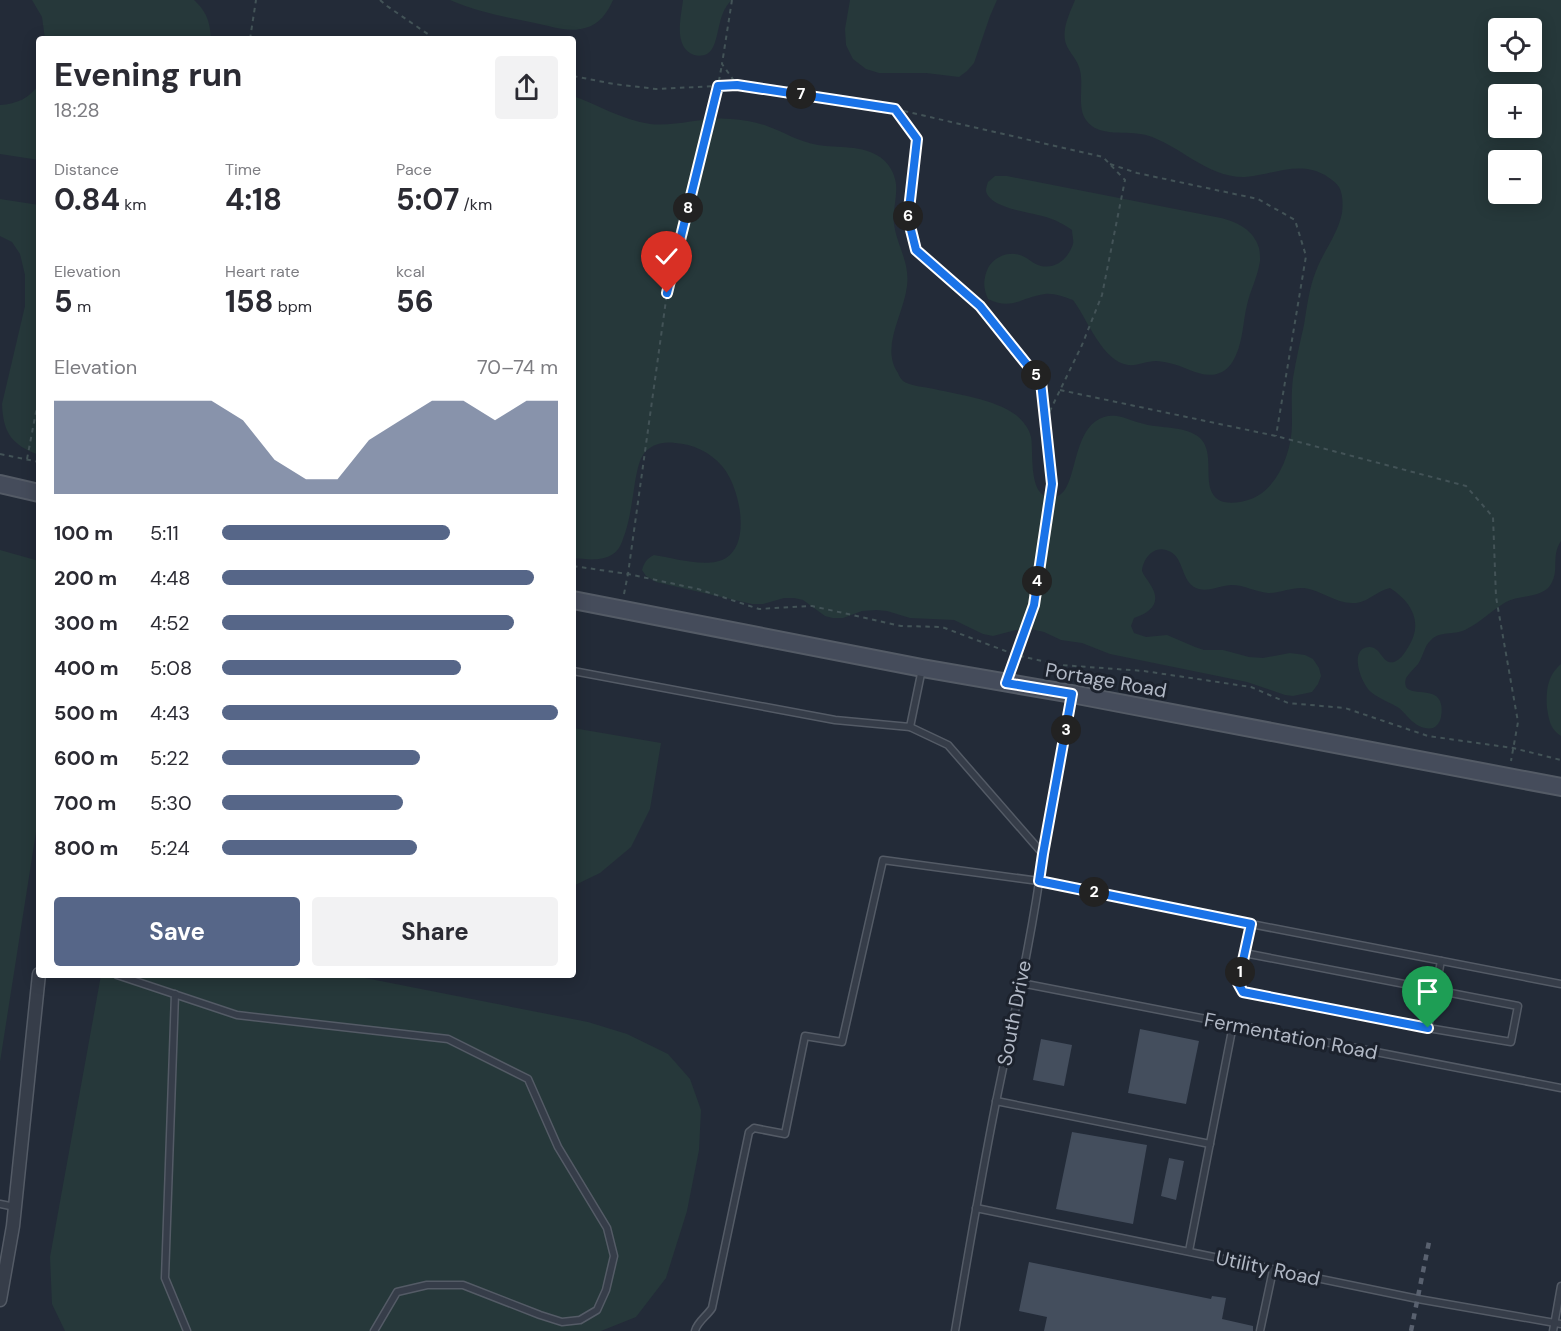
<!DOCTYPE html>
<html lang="en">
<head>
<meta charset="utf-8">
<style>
	:root { --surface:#fff; --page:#f2f2f3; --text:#2b2b33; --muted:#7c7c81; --accent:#566688 }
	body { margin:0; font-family:"DM Sans",sans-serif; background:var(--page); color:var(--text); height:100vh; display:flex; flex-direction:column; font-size:22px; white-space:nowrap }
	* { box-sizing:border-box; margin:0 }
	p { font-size:20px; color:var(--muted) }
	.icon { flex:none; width:33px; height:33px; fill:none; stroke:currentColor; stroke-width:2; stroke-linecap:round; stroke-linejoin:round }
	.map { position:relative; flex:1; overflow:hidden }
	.details { position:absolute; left:36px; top:36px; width:540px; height:942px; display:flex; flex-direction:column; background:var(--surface); border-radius:6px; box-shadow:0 3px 15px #0003 }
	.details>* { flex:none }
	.fabs { position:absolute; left:1488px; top:18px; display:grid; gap:12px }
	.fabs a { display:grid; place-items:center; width:54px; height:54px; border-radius:6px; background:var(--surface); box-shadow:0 3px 15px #0003; font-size:30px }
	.pin { position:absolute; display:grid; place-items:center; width:51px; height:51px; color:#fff; margin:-62px -26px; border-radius:50% 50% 50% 0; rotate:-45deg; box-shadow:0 0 6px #0007 }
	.pin .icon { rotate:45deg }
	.km { position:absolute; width:30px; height:30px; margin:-15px; border-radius:50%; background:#222; color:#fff; font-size:16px; line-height:30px; text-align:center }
	.round { display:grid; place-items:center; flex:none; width:63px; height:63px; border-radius:6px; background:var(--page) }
	.summary { display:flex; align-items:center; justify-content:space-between; height:102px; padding:0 18px }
	h1 { font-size:33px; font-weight:700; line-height:45px }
	.stats { display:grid; grid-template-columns:repeat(3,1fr); gap:9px; height:102px; padding:6px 18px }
	.stats div { display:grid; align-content:center }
	.stats b { font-size:30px; font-weight:700 }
	.stats small { font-size:16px; font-weight:400 }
	.stats p { font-size:16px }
	.chart { height:168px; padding:12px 18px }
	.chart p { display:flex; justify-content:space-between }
	.chart svg { width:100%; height:108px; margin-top:6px; fill:var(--accent); opacity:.7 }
	.button { display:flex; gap:12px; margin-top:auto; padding:12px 18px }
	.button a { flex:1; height:69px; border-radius:6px; background:var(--accent); color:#fff; font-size:24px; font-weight:700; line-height:69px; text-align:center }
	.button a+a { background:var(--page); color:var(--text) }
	ul { padding:0 18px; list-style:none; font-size:20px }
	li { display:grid; grid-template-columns:96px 72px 1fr; align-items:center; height:45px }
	li i { height:15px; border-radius:8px; background:var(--accent) }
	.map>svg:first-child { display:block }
	.green { fill:#26383a; fill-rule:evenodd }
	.building { fill:#444e5d }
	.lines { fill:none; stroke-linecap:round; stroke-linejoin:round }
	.lane-casing { stroke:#545b66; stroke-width:9 }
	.street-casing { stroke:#545b66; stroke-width:15 }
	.secondary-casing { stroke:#545b66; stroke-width:20 }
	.path { stroke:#435357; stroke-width:2; stroke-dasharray:4.5 4.5; stroke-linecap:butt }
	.lane { stroke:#363d49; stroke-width:6 }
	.street { stroke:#363d49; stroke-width:12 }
	.secondary { stroke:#454c5b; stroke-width:16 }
	.rail { stroke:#59616f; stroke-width:4.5; stroke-dasharray:6 6; stroke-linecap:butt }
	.route-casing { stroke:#fff; stroke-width:12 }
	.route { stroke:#1a73e8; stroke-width:8 }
	.labels { text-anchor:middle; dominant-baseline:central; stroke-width:6; stroke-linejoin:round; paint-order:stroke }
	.street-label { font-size:20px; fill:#b1b8c5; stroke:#1c222d }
</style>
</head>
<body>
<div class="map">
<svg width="1561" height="1331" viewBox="0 0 1561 1331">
	<rect width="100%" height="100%" fill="#232b38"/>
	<!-- green -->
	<g class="green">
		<path d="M32,0H194C207,12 210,22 211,39H45L42,17Z"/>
		<path d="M450,0H613C608,12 599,25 585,28C569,33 550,26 535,23C506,17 477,12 450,0Z"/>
		<path d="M683,0H732C715,14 721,46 707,54C703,56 698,56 694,55C673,47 681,17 683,0Z"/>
		<path d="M850,0H997L990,16L974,63L967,71L959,77L926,73H879L866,69L853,59L846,45L845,29Z"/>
		<path d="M1075,0H1561V541C1550,557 1561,572 1549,587C1539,598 1519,595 1506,602C1492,610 1481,622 1465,630C1454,635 1439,631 1431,640C1424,646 1423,657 1418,664C1414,669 1409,673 1406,678C1405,681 1405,684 1406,687C1413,698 1447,682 1441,717C1440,722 1437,726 1433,728C1429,729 1423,728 1419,726C1411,722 1406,714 1399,708C1390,702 1379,699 1371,692C1361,684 1348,648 1369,647C1381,646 1382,665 1394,662C1400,660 1404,654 1407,649C1424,624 1413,603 1390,588C1376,591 1367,604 1352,603C1335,603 1321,590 1304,588C1292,587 1280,593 1268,593C1256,592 1244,585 1232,585C1221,585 1207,593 1196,588C1180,581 1185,555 1166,550C1153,546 1143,559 1142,571C1144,576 1147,579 1150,584C1162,602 1152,612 1134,618L1131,626L1134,633L1146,637L1167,635L1195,647L1204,650H1223L1249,657L1263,658L1290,653L1305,655L1313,659L1319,668L1321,676L1318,684L1312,692L1293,696L1285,695L1247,682L1110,654L1082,643L1061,640L1044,632L1031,629L1016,630L993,636L983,634L954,620L910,618L887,611L876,610L862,611L843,618H833L825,616L803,600L794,598H784L763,604H752L656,582L646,576L642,570C644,563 647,558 654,555C674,558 708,569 726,558C752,542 739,485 722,466C710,452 693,444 675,443C663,441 649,445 643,455C638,463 637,473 635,482C632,501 630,521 623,539C621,545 618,551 613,554C601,562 586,559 573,558V96C598,105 623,120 650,124C677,127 704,116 731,119C743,120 756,122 767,126C784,132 799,142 818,145C838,148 863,145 880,157C887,162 893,170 895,179C899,194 892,209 894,224C897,246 910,262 907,286C904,314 880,347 898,373C899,376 901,379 903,381C909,385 922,387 929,388C955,394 995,399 1016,415C1023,421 1029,428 1031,437C1034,452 1027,502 1055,497C1077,493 1071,438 1096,421C1105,415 1112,415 1122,417C1131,420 1139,423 1148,425C1164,428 1188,427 1200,438C1218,455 1197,494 1224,502C1232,504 1243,502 1251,499C1278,489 1292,451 1292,424C1292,408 1291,393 1293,378C1296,360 1300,342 1304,325C1307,307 1309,288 1316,271C1323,252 1338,234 1342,213C1343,205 1343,194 1339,187C1336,182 1329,178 1325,175C1298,160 1273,175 1245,177C1207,178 1180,145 1146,135C1127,130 1098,138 1086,120C1076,106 1085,83 1079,67C1076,58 1069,52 1066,44C1061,29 1070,13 1075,0ZM1498,28H1532V62H1498ZM1498,94H1532V128H1498ZM1498,160H1532V194H1498Z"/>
		<path d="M39,84V160L0,154V105C17,104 30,98 39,84Z"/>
		<path d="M995,176H1007L1221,218C1237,222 1254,230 1259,248C1260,252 1260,257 1260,261C1258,276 1250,291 1247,305C1243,321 1243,340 1236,355C1233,362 1229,368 1222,372C1204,381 1186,366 1169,363C1165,362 1160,361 1156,361C1146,361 1138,366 1128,365C1102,361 1088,320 1073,300C1064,297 1054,293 1045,294C1021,297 1013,311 988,299C983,288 983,279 988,268C994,257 1008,251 1020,255C1027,257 1033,264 1041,266C1056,269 1068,259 1073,244C1074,240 1072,235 1072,230C1063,224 1056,220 1046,217C1032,212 990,209 986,191C986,188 987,185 988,182Z"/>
		<path d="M0,199L39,205V455C12,445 3,433 2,404L25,306V275L20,254L12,242L0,236Z"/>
		<path d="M0,550L39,561V813L0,1062Z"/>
		<path d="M1561,664V736C1550,729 1549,720 1547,708C1546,691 1547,676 1561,664Z"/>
		<path d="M573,728L661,743L650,809L631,847L600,873L573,886Z"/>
		<path d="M101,975H350L588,1022L627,1034L668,1054L690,1079L701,1110L699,1150L687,1211L666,1278L636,1317L601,1331H65L52,1304L50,1257Z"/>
	</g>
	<!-- building -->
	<g class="building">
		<path d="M1140,1029L1199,1041L1186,1104L1128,1093Z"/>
		<path d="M1041,1039L1072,1045L1064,1086L1033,1080Z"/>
		<path d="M1072,1132L1147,1145L1133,1224L1056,1209Z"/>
		<path d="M1169,1158L1184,1161L1176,1200L1161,1196Z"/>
		<path d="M1029,1262L1211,1299L1212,1296L1226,1298L1222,1319L1253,1326V1331H1044L1047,1317L1019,1311Z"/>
	</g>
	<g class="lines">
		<!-- lane casing -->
		<g class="lane-casing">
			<g id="lane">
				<path d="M573,671L835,720L910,727L922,669"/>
				<path d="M910,727L948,745L1043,854"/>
				<path d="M1251,924L1238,983L1243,992L1428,1028L1441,961"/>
				<path d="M1244,953L1518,1006L1511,1042L1428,1028"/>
				<path d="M117,975L237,1015L448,1039L528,1079L558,1147L607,1228L614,1256L606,1290L597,1310L580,1320L562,1322L540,1315L463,1285H427L397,1292L374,1331"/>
				<path d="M1021,983L1561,1088"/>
				<path d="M175,994L165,1278L187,1331"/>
				<path d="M996,1101L1210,1144"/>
				<path d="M0,1204L15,1207"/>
				<path d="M976,1208L1418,1299L1561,1324"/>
				<path d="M1189,1251L1233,1025"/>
				<path d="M695,1331C697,1322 707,1316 712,1308L749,1132L754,1128L785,1134L805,1036L842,1042L883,860L1039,881L1251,924L1561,984"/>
				<path d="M955,1331C968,1254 981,1178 996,1102C1013,1019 1032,938 1043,854L1072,695"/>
				<path d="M1260,1331L1273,1270"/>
				<path d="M1553,1331L1561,1286"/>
			</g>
		</g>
		<!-- street casing -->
		<g class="street-casing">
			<path id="street" d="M0,1300L13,1226L39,974"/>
		</g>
		<!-- secondary casing -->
		<g class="secondary-casing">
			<g id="secondary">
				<path d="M0,484L39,493"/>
				<path d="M573,600L922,668L1072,694L1561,787"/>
			</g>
		</g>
		<!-- path -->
		<g class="path">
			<path d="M380,0L387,6L435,39"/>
			<path d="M732,0L722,64L737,85"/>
			<path d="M250,39L256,0"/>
			<path d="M573,76L614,84L656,89L737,85L895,109L917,139L908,218L916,250L980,306L1041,382L1052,484L1034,605L1011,669"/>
			<path d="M895,109L1103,157L1125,180L1102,295L1082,345L1046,419"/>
			<path d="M1110,164L1137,173L1258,199L1295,220L1306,256L1276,436"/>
			<path d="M1060,390L1276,436L1466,486L1493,517L1496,597L1518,722L1511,761"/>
			<path d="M0,454L39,462"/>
			<path d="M27,459L39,396"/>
			<path d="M573,566L628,574L698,589L759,609L812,606L901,626L942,627L1016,655L1060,665L1144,671L1251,687L1288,703L1345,708L1428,736L1513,748L1561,760"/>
			<path d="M624,594L628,574L667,293L718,86L722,64"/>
		</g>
		<!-- lane -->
		<use href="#lane" class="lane"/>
		<!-- street -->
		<use href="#street" class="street"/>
		<!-- secondary -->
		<use href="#secondary" class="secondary"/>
		<!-- rail -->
		<path class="rail" d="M1411,1331L1430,1237"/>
	</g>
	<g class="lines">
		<!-- route casing -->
		<g class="route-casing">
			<path id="route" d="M667,293L718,86L737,85L895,109L917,139L908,218L916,250L980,306L1041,382L1052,484L1034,605L1006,683L1072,694L1043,854L1039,881L1251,924L1238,983L1243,992L1428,1028"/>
		</g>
		<!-- route -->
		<use href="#route" class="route"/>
	</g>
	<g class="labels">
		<!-- street labels -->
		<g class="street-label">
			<text transform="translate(1106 680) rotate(10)">Portage Road</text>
			<text transform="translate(1014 1013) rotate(-79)">South Drive</text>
			<text transform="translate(1291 1036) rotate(11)">Fermentation Road</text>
			<text transform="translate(1268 1268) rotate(12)">Utility Road</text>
		</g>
	</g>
</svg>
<div class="fabs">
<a><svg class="icon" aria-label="locate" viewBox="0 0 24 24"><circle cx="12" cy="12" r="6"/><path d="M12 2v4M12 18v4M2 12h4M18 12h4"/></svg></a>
<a>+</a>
<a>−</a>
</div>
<div class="pin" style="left:1428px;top:1028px;background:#1e9e55"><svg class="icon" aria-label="arrive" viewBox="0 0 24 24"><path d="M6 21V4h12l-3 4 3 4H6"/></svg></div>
<div class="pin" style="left:667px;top:293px;background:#d93025"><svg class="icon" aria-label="check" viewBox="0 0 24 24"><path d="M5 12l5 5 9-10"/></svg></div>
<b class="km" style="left:1240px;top:972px">1</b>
<b class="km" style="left:1094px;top:892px">2</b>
<b class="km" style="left:1066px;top:730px">3</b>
<b class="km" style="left:1037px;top:581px">4</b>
<b class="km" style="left:1036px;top:375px">5</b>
<b class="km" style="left:908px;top:216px">6</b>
<b class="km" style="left:801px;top:94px">7</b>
<b class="km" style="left:688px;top:208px">8</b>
<section class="details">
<div class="summary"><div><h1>Evening run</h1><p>18:28</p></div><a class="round"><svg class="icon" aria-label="share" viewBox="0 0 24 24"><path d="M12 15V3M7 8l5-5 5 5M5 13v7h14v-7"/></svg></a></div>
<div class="stats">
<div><p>Distance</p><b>0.84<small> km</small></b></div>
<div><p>Time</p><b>4:18</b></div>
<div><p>Pace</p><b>5:07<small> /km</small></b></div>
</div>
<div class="stats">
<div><p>Elevation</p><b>5<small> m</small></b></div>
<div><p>Heart rate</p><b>158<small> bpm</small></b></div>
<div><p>kcal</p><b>56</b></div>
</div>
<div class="chart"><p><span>Elevation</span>70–74 m</p>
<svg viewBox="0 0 160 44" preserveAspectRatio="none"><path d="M0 44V6L10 6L20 6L30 6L40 6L50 6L60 14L70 30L80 38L90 38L100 22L110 14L120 6L130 6L140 14L150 6L160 6V44z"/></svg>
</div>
<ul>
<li><b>100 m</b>5:11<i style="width:68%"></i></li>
<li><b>200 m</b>4:48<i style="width:93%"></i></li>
<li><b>300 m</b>4:52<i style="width:87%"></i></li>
<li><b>400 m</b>5:08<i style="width:71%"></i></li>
<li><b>500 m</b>4:43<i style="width:100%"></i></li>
<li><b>600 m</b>5:22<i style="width:59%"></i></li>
<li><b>700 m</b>5:30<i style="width:54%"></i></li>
<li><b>800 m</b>5:24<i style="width:58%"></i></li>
</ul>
<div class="button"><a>Save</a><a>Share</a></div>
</section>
</div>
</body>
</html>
